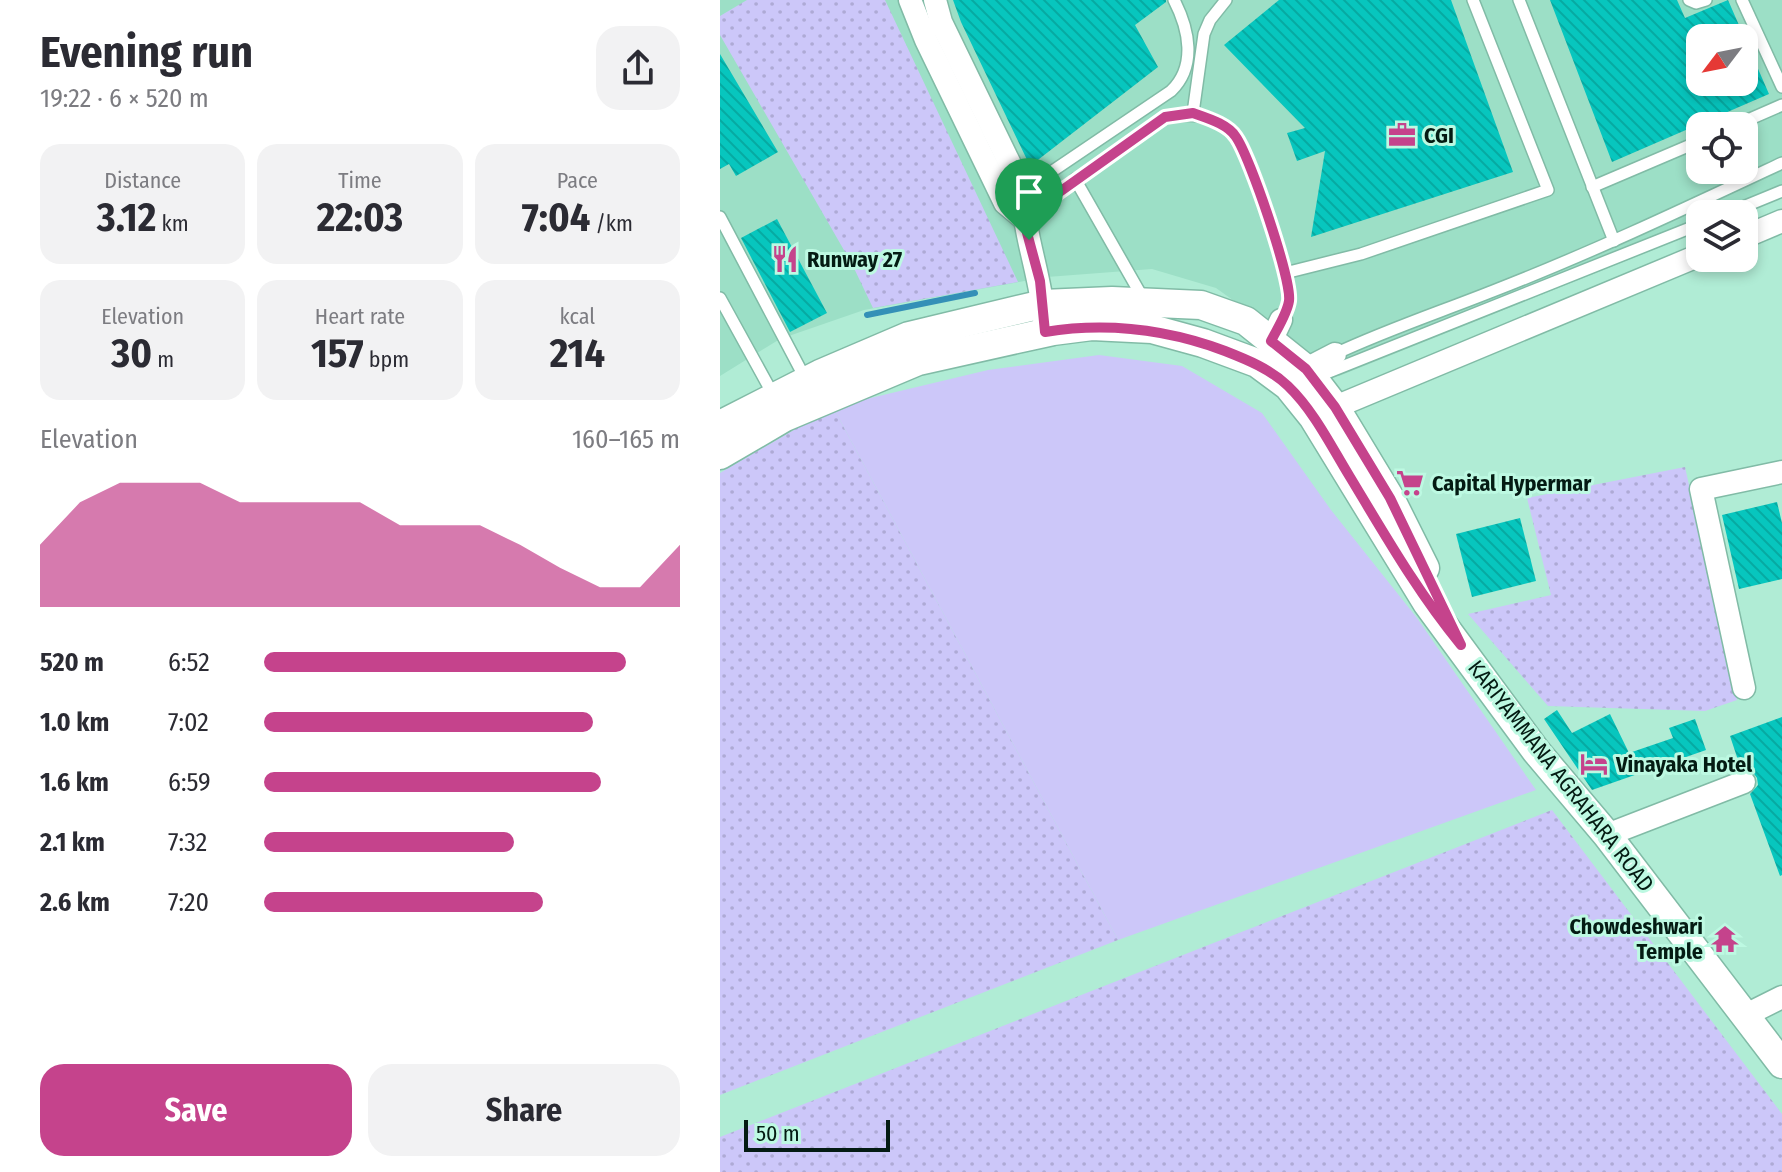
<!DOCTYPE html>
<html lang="en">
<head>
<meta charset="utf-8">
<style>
	:root { --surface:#fff; --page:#f2f2f3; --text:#2b2b33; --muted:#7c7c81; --accent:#c5438c }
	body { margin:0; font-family:"Fira Sans Condensed",sans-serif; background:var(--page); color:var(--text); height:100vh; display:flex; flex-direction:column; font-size:30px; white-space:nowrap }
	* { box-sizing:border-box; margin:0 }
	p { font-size:26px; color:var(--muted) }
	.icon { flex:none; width:44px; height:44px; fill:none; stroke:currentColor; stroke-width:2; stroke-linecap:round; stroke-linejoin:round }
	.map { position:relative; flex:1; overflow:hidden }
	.details { display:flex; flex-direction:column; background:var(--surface); width:720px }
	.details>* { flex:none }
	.needle { width:52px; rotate:238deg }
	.controls { position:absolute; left:966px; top:24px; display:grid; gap:16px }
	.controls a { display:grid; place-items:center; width:72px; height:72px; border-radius:16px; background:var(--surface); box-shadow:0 4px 12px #0003; font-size:40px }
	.scale { position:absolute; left:24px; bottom:20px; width:146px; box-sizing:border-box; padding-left:8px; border:4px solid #041b13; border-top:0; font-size:22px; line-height:28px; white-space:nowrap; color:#041b13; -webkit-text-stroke:6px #bdf9e2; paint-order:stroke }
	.pin { position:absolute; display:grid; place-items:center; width:68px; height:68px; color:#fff; margin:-82px -34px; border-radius:50% 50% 50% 0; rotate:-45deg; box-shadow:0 0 8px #0007 }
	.pin .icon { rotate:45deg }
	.round { display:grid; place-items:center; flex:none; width:84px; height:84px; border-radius:24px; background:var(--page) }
	.head { display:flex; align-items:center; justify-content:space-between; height:136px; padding:0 40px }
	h1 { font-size:44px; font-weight:700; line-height:60px }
	.metrics { display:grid; grid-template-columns:repeat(3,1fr); gap:12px; height:136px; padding:8px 40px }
	.metrics div { display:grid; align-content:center; border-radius:20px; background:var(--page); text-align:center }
	.metrics b { font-size:40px; font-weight:700 }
	.metrics small { font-size:22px; font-weight:400 }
	.metrics p { font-size:22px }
	.chart { height:224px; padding:16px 40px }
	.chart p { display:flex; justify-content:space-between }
	.chart svg { width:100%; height:144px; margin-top:8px; fill:var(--accent); opacity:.7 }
	.primary-button { display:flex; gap:16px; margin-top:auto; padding:16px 40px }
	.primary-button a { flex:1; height:92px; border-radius:24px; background:var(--accent); color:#fff; font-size:32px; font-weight:700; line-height:92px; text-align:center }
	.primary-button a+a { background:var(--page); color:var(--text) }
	ul { padding:0 40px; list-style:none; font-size:26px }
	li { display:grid; grid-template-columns:128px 96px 1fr; align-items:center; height:60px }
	li i { height:20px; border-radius:10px; background:var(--accent) }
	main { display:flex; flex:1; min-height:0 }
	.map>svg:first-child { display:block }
	.built { fill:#9cdfc6; fill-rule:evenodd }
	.grass { fill:url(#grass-dots) }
	.pitch { fill:#ccc7f9 }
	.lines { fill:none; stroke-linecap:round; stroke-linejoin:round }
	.stream { stroke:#3490b7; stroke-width:6 }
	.building { fill:url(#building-back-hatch); fill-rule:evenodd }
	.service-casing { stroke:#81bba6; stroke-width:14 }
	.minor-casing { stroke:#81bba6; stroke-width:25 }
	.tertiary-casing { stroke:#81bba6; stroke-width:31 }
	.service { stroke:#fff; stroke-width:11 }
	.minor { stroke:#fff; stroke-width:22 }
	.tertiary { stroke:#fff; stroke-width:28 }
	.route-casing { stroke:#fff; stroke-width:16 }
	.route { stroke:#c5438c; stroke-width:10 }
	.labels { text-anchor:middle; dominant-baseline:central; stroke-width:6; stroke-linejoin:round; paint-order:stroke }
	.poi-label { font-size:22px; font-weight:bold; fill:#041b13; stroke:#bdf9e2; text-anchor:start }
	.street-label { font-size:22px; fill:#041b13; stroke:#bdf9e2 }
</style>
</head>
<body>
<main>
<section class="details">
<div class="head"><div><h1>Evening run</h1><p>19:22 · 6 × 520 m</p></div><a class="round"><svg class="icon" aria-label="share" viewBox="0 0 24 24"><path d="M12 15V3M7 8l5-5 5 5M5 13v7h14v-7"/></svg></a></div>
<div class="metrics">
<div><p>Distance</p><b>3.12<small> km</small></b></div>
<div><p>Time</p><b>22:03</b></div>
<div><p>Pace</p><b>7:04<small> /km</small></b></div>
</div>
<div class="metrics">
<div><p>Elevation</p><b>30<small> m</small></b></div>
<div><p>Heart rate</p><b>157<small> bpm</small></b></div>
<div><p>kcal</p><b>214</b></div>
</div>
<div class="chart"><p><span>Elevation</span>160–165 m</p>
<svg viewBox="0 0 160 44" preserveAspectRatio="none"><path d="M0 44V25L10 12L20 6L30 6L40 6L50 12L60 12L70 12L80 12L90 19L100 19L110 19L120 25L130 32L140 38L150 38L160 25V44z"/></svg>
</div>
<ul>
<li><b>520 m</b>6:52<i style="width:87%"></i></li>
<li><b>1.0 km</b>7:02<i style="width:79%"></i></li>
<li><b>1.6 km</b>6:59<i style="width:81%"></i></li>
<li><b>2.1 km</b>7:32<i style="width:60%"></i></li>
<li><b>2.6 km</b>7:20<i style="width:67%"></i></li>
</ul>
<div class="primary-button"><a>Save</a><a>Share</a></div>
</section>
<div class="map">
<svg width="1062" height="1172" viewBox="0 0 1062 1172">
	<defs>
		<pattern id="grass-dots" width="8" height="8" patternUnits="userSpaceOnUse" patternTransform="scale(2)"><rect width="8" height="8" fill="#ccc7f9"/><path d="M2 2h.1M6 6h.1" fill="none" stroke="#aeaad5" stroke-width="1.8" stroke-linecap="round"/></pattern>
		<pattern id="building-back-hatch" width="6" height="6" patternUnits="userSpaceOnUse" patternTransform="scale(2)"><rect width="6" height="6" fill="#07c6be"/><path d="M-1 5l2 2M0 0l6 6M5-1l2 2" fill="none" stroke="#06aaa2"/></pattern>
	</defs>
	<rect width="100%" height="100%" fill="#b0ecd5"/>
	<!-- built -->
	<path class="built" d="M0,0H1062V198L1022,214H980V231L619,376L496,288L432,269L327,277L144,310L60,339L0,376ZM980,38H1024V82H980ZM980,126H1024V170H980Z"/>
	<!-- grass -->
	<g class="grass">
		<path d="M27,0H165L298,282L153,308L132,264L0,35V16Z"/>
		<path d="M113,407L398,940L0,1095V473Z"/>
		<path d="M965,467L1017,700L985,711L828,706L748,614L831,595L807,498Z"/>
		<path d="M832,810L1062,1114V1172H0V1137Z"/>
	</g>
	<!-- pitch -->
	<path class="pitch" d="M379,355L462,366L542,413L611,510L697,618L816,790L398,940L113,407L268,370Z"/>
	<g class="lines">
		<!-- stream -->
		<path class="stream" d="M147,315L255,293"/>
	</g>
	<!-- building -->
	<g class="building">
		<path d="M233,0H446V2L415,25L438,67L310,166L241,22Z"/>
		<path d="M559,0H731L793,172L591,237L605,151L577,161L567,133L585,128L504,45Z"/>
		<path d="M830,0H957L965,18L1008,0L1049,94L892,162ZM980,38H1024V82H980Z"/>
		<path d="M0,54L58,152L16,176L9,164L0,169Z"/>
		<path d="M57,219L107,313L70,332L21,238Z"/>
		<path d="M1057,502L1062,523V579L1019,589L1002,515Z"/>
		<path d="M800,518L816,581L752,597L736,534Z"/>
		<path d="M837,710L852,733L890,714L909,753L953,738L949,728L975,719L986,750L872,790L824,719Z"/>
		<path d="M1062,717V875L1060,876L1030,794L1038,785L1037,778L1032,771L1021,769L1010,736Z"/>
	</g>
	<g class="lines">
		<!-- service casing -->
		<g class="service-casing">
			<g id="service">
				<path d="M799,0L894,241"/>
				<path d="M969,0L976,3L986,0"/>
				<path d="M1022,0L1062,87"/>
				<path d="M473,113L484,34L490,20L506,0"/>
				<path d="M1014,126L1062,105"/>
				<path d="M355,179L424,300"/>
				<path d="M872,187L980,141"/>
				<path d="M303,191L451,91C477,66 469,29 454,0"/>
				<path d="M1006,214L1062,191"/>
				<path d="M306,216L445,117C470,113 495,114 514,134C530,150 568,273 569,297C569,305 564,313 561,320"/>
				<path d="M0,217L86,380"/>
				<path d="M565,273L641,254L828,190L753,0"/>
				<path d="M0,298L55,398"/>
				<path d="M615,354C666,330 720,312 773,291C871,253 966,208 1062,163"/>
				<path d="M594,378L980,224"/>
			</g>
		</g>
		<!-- minor casing -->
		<g class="minor-casing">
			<g id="minor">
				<path d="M190,0L206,40L285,203L303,218"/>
				<path d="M215,0L221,22L303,191C303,235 321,275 324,319"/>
				<path d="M1024,237L1062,221"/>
				<path d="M551,341L561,320"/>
				<path d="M575,380L586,369L615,354"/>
				<path d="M601,413L980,255"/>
				<path d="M1024,688L981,489L1062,472"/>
				<path d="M887,835L1024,782"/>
				<path d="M1026,1015L1062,997"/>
			</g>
		</g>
		<!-- tertiary casing -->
		<g class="tertiary-casing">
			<g id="tertiary">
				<path d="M0,425L100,374L189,336L323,304L392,301L481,305L526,321L586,369L615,407L670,498L705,568"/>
				<path d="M0,455L65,417L198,361L333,331L372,326L432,329L483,343L537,363L568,386L593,417L707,603L816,751L887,835L1062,1064"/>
			</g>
		</g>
		<!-- service -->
		<use href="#service" class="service"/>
		<!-- minor -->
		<use href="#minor" class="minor"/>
		<!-- tertiary -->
		<use href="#tertiary" class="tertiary"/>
	</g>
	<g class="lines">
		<!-- route casing -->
		<g class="route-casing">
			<path id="route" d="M473,113C487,118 508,124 516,137C530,157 572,280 569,301C567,314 557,329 551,341L586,369L615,407L670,498L741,645C698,593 665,535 630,477C611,446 594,411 568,386C550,369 528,360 505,351C446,329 387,322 325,332L320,281L303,218L445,117Z"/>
		</g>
		<!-- route -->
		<use href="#route" class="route"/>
	</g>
	<!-- icons -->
	<defs>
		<g id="office-bare" transform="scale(2.16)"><path d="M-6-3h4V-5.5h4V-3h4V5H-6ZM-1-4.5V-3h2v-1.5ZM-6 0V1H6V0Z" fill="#c5438c" stroke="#bdf9e2" stroke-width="2.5" paint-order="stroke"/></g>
		<g id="restaurant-bare" transform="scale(2.16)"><path d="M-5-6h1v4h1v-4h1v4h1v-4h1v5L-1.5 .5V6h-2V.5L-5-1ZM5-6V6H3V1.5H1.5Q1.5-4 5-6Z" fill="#c5438c" stroke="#bdf9e2" stroke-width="2.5" paint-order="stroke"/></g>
		<g id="supermarket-bare" transform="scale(2.16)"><path d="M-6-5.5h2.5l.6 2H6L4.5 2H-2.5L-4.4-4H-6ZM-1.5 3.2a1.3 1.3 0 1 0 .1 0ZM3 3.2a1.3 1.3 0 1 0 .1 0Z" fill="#c5438c" stroke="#bdf9e2" stroke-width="2.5" paint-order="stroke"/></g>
		<g id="hotel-bare" transform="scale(2.16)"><path d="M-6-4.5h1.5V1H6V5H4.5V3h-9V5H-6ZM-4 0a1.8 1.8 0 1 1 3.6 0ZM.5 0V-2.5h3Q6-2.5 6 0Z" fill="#c5438c" stroke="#bdf9e2" stroke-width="2.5" paint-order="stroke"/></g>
		<g id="temple-bare" transform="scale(2.16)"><path d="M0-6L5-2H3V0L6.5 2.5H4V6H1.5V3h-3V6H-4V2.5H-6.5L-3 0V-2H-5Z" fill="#c5438c" stroke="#bdf9e2" stroke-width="2.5" paint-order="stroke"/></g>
	</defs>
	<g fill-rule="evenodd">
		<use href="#office-bare" x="682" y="135"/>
		<use href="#restaurant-bare" x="65" y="259"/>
		<use href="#supermarket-bare" x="690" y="483"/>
		<use href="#hotel-bare" x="874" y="764"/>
		<use href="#temple-bare" x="1005" y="939"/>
	</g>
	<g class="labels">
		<!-- poi labels -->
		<g class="poi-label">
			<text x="704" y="135">CGI</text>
			<text x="87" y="259">Runway 27</text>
			<text x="712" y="483">Capital Hypermar</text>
			<text x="896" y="764">Vinayaka Hotel</text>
			<text x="983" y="926" text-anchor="end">Chowdeshwari<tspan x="983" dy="25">Temple</tspan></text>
		</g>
		<!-- street labels -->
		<g class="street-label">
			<text transform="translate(841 776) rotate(52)">KARIYAMMANA AGRAHARA ROAD</text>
		</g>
	</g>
</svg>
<div class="controls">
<a><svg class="needle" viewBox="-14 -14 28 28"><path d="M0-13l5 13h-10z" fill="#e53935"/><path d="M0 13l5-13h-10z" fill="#7c7c81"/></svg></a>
<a><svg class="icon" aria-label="locate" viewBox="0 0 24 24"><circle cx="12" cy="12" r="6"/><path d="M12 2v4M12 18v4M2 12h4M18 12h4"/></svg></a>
<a><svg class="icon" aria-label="layers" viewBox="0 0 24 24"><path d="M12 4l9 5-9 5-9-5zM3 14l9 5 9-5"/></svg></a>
</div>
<div class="scale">50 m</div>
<div class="pin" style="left:309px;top:240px;background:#1e9e55"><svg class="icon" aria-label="arrive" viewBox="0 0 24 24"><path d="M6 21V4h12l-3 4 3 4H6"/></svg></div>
</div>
</main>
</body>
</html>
